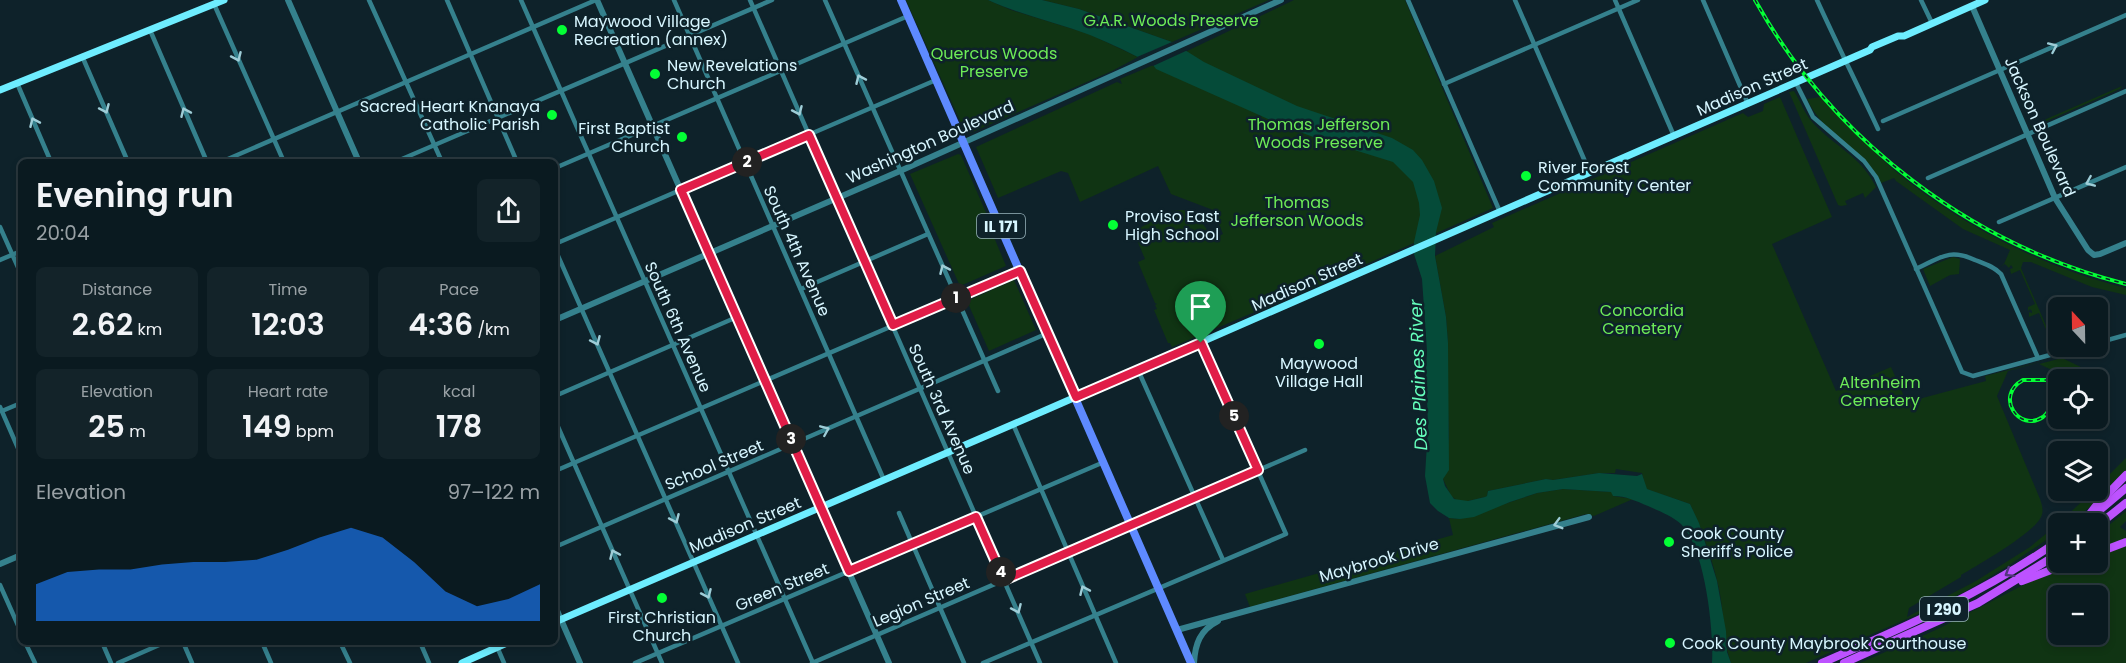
<!DOCTYPE html>
<html lang="en">
<head>
<meta charset="utf-8">
<style>
	:root { --surface:#0a1a20; --page:#132329; --text:#f1f3f6; --muted:#99a1a5; --line:#2a383e; --accent:#1a73e8 }
	body { margin:0; font-family:Poppins,sans-serif; background:var(--page); color:var(--text); height:100vh; display:flex; flex-direction:column; font-size:22px; white-space:nowrap }
	* { box-sizing:border-box; margin:0 }
	p { font-size:20px; color:var(--muted) }
	.icon { flex:none; width:33px; height:33px; fill:none; stroke:currentColor; stroke-width:2; stroke-linecap:round; stroke-linejoin:round }
	.map { position:relative; flex:1; overflow:hidden }
	.sheet { position:absolute; left:18px; top:159px; width:540px; height:486px; display:flex; flex-direction:column; background:var(--surface); border-radius:9px; box-shadow:0 3px 9px #0003,0 0 0 2px var(--line) }
	.sheet>* { flex:none }
	.needle { width:39px; rotate:338deg }
	.tools { position:absolute; left:2048px; top:297px; display:grid; gap:12px }
	.tools a { display:grid; place-items:center; width:60px; height:60px; border-radius:9px; background:var(--surface); box-shadow:0 3px 9px #0003,0 0 0 2px var(--line); font-size:30px }
	.pin { position:absolute; display:grid; place-items:center; width:51px; height:51px; color:#fff; margin:-62px -26px; border-radius:50% 50% 50% 0; rotate:-45deg; box-shadow:0 0 6px #0007 }
	.pin .icon { rotate:45deg }
	.km { position:absolute; width:30px; height:30px; margin:-15px; border-radius:50%; background:#222; color:#fff; font-size:16px; line-height:30px; text-align:center }
	.round { display:grid; place-items:center; flex:none; width:63px; height:63px; border-radius:9px; background:var(--page) }
	.summary { display:flex; align-items:center; justify-content:space-between; height:102px; padding:0 18px }
	h1 { font-size:33px; font-weight:600; line-height:45px }
	.figures { display:grid; grid-template-columns:repeat(3,1fr); gap:9px; height:102px; padding:6px 18px }
	.figures div { display:grid; align-content:center; border-radius:9px; background:var(--page); text-align:center }
	.figures b { font-size:30px; font-weight:600 }
	.figures small { font-size:16px; font-weight:400 }
	.figures p { font-size:16px }
	.chart { height:168px; padding:12px 18px }
	.chart p { display:flex; justify-content:space-between }
	.chart svg { width:100%; height:108px; margin-top:6px; fill:var(--accent); opacity:.7 }
	.map>svg:first-child { display:block }
	.green { fill:#103413; fill-rule:evenodd }
	.water { fill:#054b39 }
	.pier { fill:#0e222a }
	.lines { fill:none; stroke-linecap:round; stroke-linejoin:round }
	.minor { stroke:#35818d; stroke-width:4.5 }
	.tertiary { stroke:#35818d; stroke-width:6 }
	.secondary { stroke:#6eedff; stroke-width:7 }
	.primary { stroke:#5e8aff; stroke-width:8 }
	.motorway { stroke:#bd52ff; stroke-width:8 }
	.rail-casing { stroke:#03ff35; stroke-width:4 }
	.rail { stroke:#0e222a; stroke-width:1.5; stroke-dasharray:4.5; stroke-linecap:butt }
	.oneway { stroke:#9ecdd7 }
	.oneway2 { stroke:#54357f }
	.route-casing { stroke:#fff; stroke-width:12 }
	.route { stroke:#e11d48; stroke-width:8 }
	.poi-dot { fill:#03ff35; stroke:#0e222a; stroke-width:2 }
	.labels { text-anchor:middle; dominant-baseline:central; stroke-width:5; stroke-linejoin:round; paint-order:stroke }
	.shield { fill:#0e222a; stroke:#9bb6bf; stroke-width:1.5 }
	.shield-label { font-size:15px; font-weight:bold; fill:#d7f6ff }
	.park-label { font-size:16px; fill:#6deb57; stroke:#0e222a }
	.poi-label { font-size:16px; fill:#d7f6ff; stroke:#0e222a; text-anchor:start }
	.street-label { font-size:16px; fill:#d7f6ff; stroke:#0e222a }
	.water-label { font-size:18px; font-style:italic; fill:#65ffbc; stroke:#0e222a }
</style>
</head>
<body>
<div class="map">
<svg width="2126" height="663" viewBox="0 0 2126 663">
	<rect width="100%" height="100%" fill="#0e222a"/>
	<!-- green -->
	<g class="green">
		<path d="M906,0H988L1011,10L1089,34L1138,57L1112,71L968,134L965,132Z"/>
		<path d="M1042,0H1269L1172,42L1079,9Z"/>
		<path d="M1294,0H1405L1493,208L1258,312L1257,311L1172,347L1170,343H1168L1154,310L1157,309L1155,305L1157,304L1155,303L1138,262L1145,259L1133,231C1171,214 1185,190 1213,239L1223,234L1213,210L1171,194L1158,166L1080,202L1068,173L1061,171L998,198L976,147L1117,82L1122,84L1120,79L1187,51Z"/>
		<path d="M2122,86L2120,89L2031,128L2030,126Z"/>
		<path d="M1794,91C1801,102 1804,113 1813,123C1835,147 1861,156 1876,187L1865,198L1863,193L1845,201L1847,205L1841,206L1838,205L1789,92Z"/>
		<path d="M1780,97L1832,217L1772,244L1836,391L1891,367L1903,394L1901,397L1904,403L1986,381L1985,376L2055,358L2008,371L1997,396L2040,499C2042,505 2044,511 2041,517C2034,533 1978,565 1961,575V577L1909,608L1907,617L1976,581L2030,547L2058,524V532L2008,566L1966,591L1925,611L1806,663H1731C1723,641 1724,616 1720,594C1714,563 1703,533 1690,504L1646,489L1642,473L1616,469L1615,473H1599L1553,480L1546,479L1488,491L1487,496L1485,497L1468,501H1458L1451,496L1443,479L1449,437L1447,382L1448,343L1446,317L1435,256L1494,227L1492,223L1743,113L1748,117L1763,111L1764,104Z"/>
		<path d="M1820,97C1846,124 1871,150 1899,174C1964,227 2045,268 2126,288V295L2092,287L2031,262H2023L2021,268L2054,344L2059,347L2054,348L2039,313L2029,317V312L2032,313V311L2030,309L2028,311V307L2035,304L2020,270L2011,274L2010,269L2013,268L2011,265L2009,268L2005,264L2000,267L2004,264L2010,250L1963,229L1896,181L1894,178L1881,183C1863,148 1823,135 1807,99Z"/>
		<path d="M958,154L961,155L987,215L986,218L1006,266L960,286L910,174Z"/>
		<path d="M1953,257L1960,259L1959,274L1950,275L1930,286L1923,269Z"/>
		<path d="M1014,280L1036,330L989,351L967,301Z"/>
		<path d="M2062,358L2085,369L2079,370V372L2063,375L2039,364Z"/>
		<path d="M2126,458V471L2103,496L2069,524H2058L2093,491L2097,490V487Z"/>
		<path d="M1563,489L1612,492L1613,496L1633,499L1594,516L1586,514L1250,607L1245,594L1453,535L1449,518L1460,519L1537,493Z"/>
		<path d="M2126,511V521L2120,527L2126,531V539L2097,550V535Z"/>
		<path d="M2126,544V663H1860L1938,629L2029,582L2078,563L2097,562V555ZM2058,596H2097V634H2058Z"/>
	</g>
	<!-- water -->
	<path class="water" d="M988,0H1042L1079,9L1172,42L1204,62L1297,106L1392,138L1413,150L1422,160L1434,181L1442,208L1436,232L1435,256L1446,317L1448,343L1449,470L1443,479L1445,486L1454,499L1468,501L1485,497L1487,496L1488,491L1546,479L1553,480L1599,473L1637,476L1642,474L1647,489L1690,504L1699,523L1717,581L1726,631L1727,652L1731,663H1712C1714,630 1705,548 1681,524C1672,516 1659,511 1648,506C1636,501 1626,496 1613,496L1611,492L1563,489L1537,493L1510,502L1474,517L1460,519L1449,518L1438,511L1430,503L1425,476L1428,427L1426,369L1427,351L1422,279L1414,254V242L1420,215L1419,203L1413,182L1393,162L1316,138L1284,126L1156,69L1153,65C1133,54 1112,44 1090,35C1056,22 1021,15 988,0Z"/>
	<!-- pier -->
	<path class="pier" d="M1172,42L1188,50L1153,66L1137,57Z"/>
	<g class="lines">
		<!-- minor -->
		<g class="minor">
			<path d="M369,0L442,162"/>
			<path d="M447,0L517,162"/>
			<path d="M521,0L813,663"/>
			<path d="M674,0L884,480"/>
			<path d="M750,0L1040,663"/>
			<path d="M825,0L998,391"/>
			<path d="M1408,0L1500,212"/>
			<path d="M1515,0L1590,173"/>
			<path d="M1615,0L1674,136"/>
			<path d="M1703,0L1748,104"/>
			<path d="M1817,0C1837,44 1858,86 1878,129"/>
			<path d="M1921,0L1932,23"/>
			<path d="M214,4L284,162"/>
			<path d="M150,30L207,162"/>
			<path d="M82,56L128,162"/>
			<path d="M17,83L51,162"/>
			<path d="M1796,83L1813,117L1864,161L1876,177L1962,372L1973,376L2083,346"/>
			<path d="M1444,84L1638,0"/>
			<path d="M1883,121L2126,15"/>
			<path d="M221,162L596,0"/>
			<path d="M395,162L772,0"/>
			<path d="M555,168L908,16"/>
			<path d="M1928,178L2126,91"/>
			<path d="M1999,222L2126,167"/>
			<path d="M0,227L21,274"/>
			<path d="M555,244L936,80"/>
			<path d="M555,249L738,663"/>
			<path d="M0,260L21,251"/>
			<path d="M1916,269C1940,258 1949,248 1975,260C1985,264 1993,266 2001,274L2038,358"/>
			<path d="M801,289L928,234"/>
			<path d="M2097,343L2126,335"/>
			<path d="M1138,370L1223,560"/>
			<path d="M555,396L737,317"/>
			<path d="M0,407L21,455"/>
			<path d="M2,411L21,403"/>
			<path d="M555,420L662,663"/>
			<path d="M1013,424L1116,663"/>
			<path d="M555,471L1020,271"/>
			<path d="M899,513L964,663"/>
			<path d="M555,547L1048,333"/>
			<path d="M0,585L21,632"/>
			<path d="M25,642L35,663"/>
			<path d="M102,642L111,663"/>
			<path d="M183,642L192,663"/>
			<path d="M262,642L271,663"/>
			<path d="M340,642L350,663"/>
			<path d="M420,642L429,663"/>
			<path d="M495,642L504,663"/>
			<path d="M118,663L166,642"/>
			<path d="M635,663L1104,462"/>
			<path d="M812,663L1305,450"/>
			<path d="M983,663L1286,534L1201,343"/>
		</g>
		<!-- tertiary -->
		<g class="tertiary">
			<path d="M288,0L359,162"/>
			<path d="M597,0L889,663"/>
			<path d="M1972,6L2055,198L2088,250L2094,255L2100,254L2126,243"/>
			<path d="M555,320L900,171L1281,0"/>
			<path d="M0,564L21,555"/>
			<path d="M555,606L580,663"/>
			<path d="M1177,630L1589,517"/>
			<path d="M1194,663C1195,644 1200,630 1218,621"/>
		</g>
		<!-- secondary -->
		<g class="secondary">
			<path d="M0,90L224,0"/>
			<path d="M555,622L1046,410L1870,50L1872,47L1898,36H1904L1985,0"/>
			<path d="M462,663L509,642"/>
		</g>
		<!-- primary -->
		<path class="primary" d="M901,0L1191,663"/>
		<!-- motorway -->
		<g class="motorway">
			<path d="M2094,515L2126,488"/>
			<path d="M2082,524L2096,506L2126,475"/>
			<path d="M2097,526L2126,503"/>
			<path d="M2097,553L2126,542"/>
			<path d="M2022,581L2072,562"/>
			<path d="M1822,663C1904,627 1984,593 2058,541"/>
			<path d="M1844,663L1978,603L2058,554"/>
		</g>
		<!-- rail casing -->
		<g class="rail-casing">
			<g id="rail">
				<path d="M1755,0C1833,140 1971,245 2126,284"/>
				<path d="M2058,380H2023C1994,396 2019,433 2043,417C2051,411 2052,401 2058,393"/>
				<path d="M2063,380L2080,375"/>
			</g>
		</g>
		<!-- rail -->
		<use href="#rail" class="rail"/>
	</g>
	<!-- one-way arrows -->
	<defs><path id="oneway-chevron" d="M-2-3.5L2.5 0L-2 3.5" fill="none" stroke-width="1.6" stroke-linecap="round" stroke-linejoin="round" transform="scale(1.5)"/></defs>
	<g class="oneway">
		<use href="#oneway-chevron" transform="translate(2053 47) rotate(-24)"/>
		<use href="#oneway-chevron" transform="translate(237 57) rotate(66)"/>
		<use href="#oneway-chevron" transform="translate(860 79) rotate(-114)"/>
		<use href="#oneway-chevron" transform="translate(105 109) rotate(66)"/>
		<use href="#oneway-chevron" transform="translate(798 111) rotate(66)"/>
		<use href="#oneway-chevron" transform="translate(185 112) rotate(-114)"/>
		<use href="#oneway-chevron" transform="translate(34 122) rotate(-114)"/>
		<use href="#oneway-chevron" transform="translate(2090 182) rotate(157)"/>
		<use href="#oneway-chevron" transform="translate(944 269) rotate(-114)"/>
		<use href="#oneway-chevron" transform="translate(596 341) rotate(66)"/>
		<use href="#oneway-chevron" transform="translate(825 430) rotate(-23)"/>
		<use href="#oneway-chevron" transform="translate(675 519) rotate(66)"/>
		<use href="#oneway-chevron" transform="translate(1558 524) rotate(164)"/>
		<use href="#oneway-chevron" transform="translate(614 554) rotate(-114)"/>
		<use href="#oneway-chevron" transform="translate(1084 590) rotate(-114)"/>
		<use href="#oneway-chevron" transform="translate(707 594) rotate(66)"/>
		<use href="#oneway-chevron" transform="translate(1017 609) rotate(66)"/>
	</g>
	<use class="oneway2" href="#oneway-chevron" transform="translate(2009 573) rotate(148)"/>
	<g class="lines">
		<!-- route casing -->
		<g class="route-casing">
			<path id="route" d="M809,135L893,325L1020,271L1076,397L1201,343L1258,470L1004,580L976,517L849,571L681,190Z"/>
		</g>
		<!-- route -->
		<use href="#route" class="route"/>
	</g>
	<!-- markers -->
	<g class="poi-dot">
		<circle cx="562" cy="30" r="6"/>
		<circle cx="655" cy="74" r="6"/>
		<circle cx="552" cy="115" r="6"/>
		<circle cx="682" cy="137" r="6"/>
		<circle cx="1526" cy="176" r="6"/>
		<circle cx="1113" cy="225" r="6"/>
		<circle cx="1319" cy="344" r="6"/>
		<circle cx="1669" cy="542" r="6"/>
		<circle cx="662" cy="598" r="6"/>
		<circle cx="1670" cy="643" r="6"/>
	</g>
	<g class="labels">
		<!-- shield labels -->
		<g class="shield">
			<rect x="977" y="214" width="48" height="24" rx="4.5"/>
			<rect x="1920" y="597" width="48" height="24" rx="4.5"/>
		</g>
		<g class="shield-label">
			<text x="1001" y="226">IL 171</text>
			<text x="1944" y="609">I 290</text>
		</g>
		<!-- park labels -->
		<g class="park-label">
			<text x="1171" y="20">G.A.R. Woods Preserve</text>
			<text x="994" y="53">Quercus Woods<tspan x="994" dy="18">Preserve</tspan></text>
			<text x="1319" y="124">Thomas Jefferson<tspan x="1319" dy="18">Woods Preserve</tspan></text>
			<text x="1297" y="202">Thomas<tspan x="1297" dy="18">Jefferson Woods</tspan></text>
			<text x="1642" y="310">Concordia<tspan x="1642" dy="18">Cemetery</tspan></text>
			<text x="1880" y="382">Altenheim<tspan x="1880" dy="18">Cemetery</tspan></text>
		</g>
		<!-- poi labels -->
		<g class="poi-label">
			<text x="574" y="21">Maywood Village<tspan x="574" dy="18">Recreation (annex)</tspan></text>
			<text x="667" y="65">New Revelations<tspan x="667" dy="18">Church</tspan></text>
			<text x="540" y="106" text-anchor="end">Sacred Heart Knanaya<tspan x="540" dy="18">Catholic Parish</tspan></text>
			<text x="670" y="128" text-anchor="end">First Baptist<tspan x="670" dy="18">Church</tspan></text>
			<text x="1538" y="167">River Forest<tspan x="1538" dy="18">Community Center</tspan></text>
			<text x="1125" y="216">Proviso East<tspan x="1125" dy="18">High School</tspan></text>
			<text x="1319" y="363" text-anchor="middle">Maywood<tspan x="1319" dy="18">Village Hall</tspan></text>
			<text x="1681" y="533">Cook County<tspan x="1681" dy="18">Sheriff's Police</tspan></text>
			<text x="662" y="617" text-anchor="middle">First Christian<tspan x="662" dy="18">Church</tspan></text>
			<text x="1682" y="643">Cook County Maybrook Courthouse</text>
		</g>
		<!-- street labels -->
		<g class="street-label">
			<text transform="translate(1752 87) rotate(-24)">Madison Street</text>
			<text transform="translate(2040 127) rotate(66)">Jackson Boulevard</text>
			<text transform="translate(930 142) rotate(-24)">Washington Boulevard</text>
			<text transform="translate(797 251) rotate(66)">South 4th Avenue</text>
			<text transform="translate(1307 282) rotate(-24)">Madison Street</text>
			<text transform="translate(678 327) rotate(66)">South 6th Avenue</text>
			<text transform="translate(942 409) rotate(66)">South 3rd Avenue</text>
			<text transform="translate(714 465) rotate(-23)">School Street</text>
			<text transform="translate(745 525) rotate(-23)">Madison Street</text>
			<text transform="translate(1379 560) rotate(-16)">Maybrook Drive</text>
			<text transform="translate(782 587) rotate(-23)">Green Street</text>
			<text transform="translate(921 602) rotate(-23)">Legion Street</text>
		</g>
		<!-- water labels -->
		<g class="water-label">
			<text transform="translate(1418 375) rotate(-92)">Des Plaines River</text>
		</g>
	</g>
</svg>
<div class="tools">
<a><svg class="needle" viewBox="-14 -14 28 28"><path d="M0-13l5 13h-10z" fill="#e53935"/><path d="M0 13l5-13h-10z" fill="#99a1a5"/></svg></a>
<a><svg class="icon" aria-label="locate" viewBox="0 0 24 24"><circle cx="12" cy="12" r="6"/><path d="M12 2v4M12 18v4M2 12h4M18 12h4"/></svg></a>
<a><svg class="icon" aria-label="layers" viewBox="0 0 24 24"><path d="M12 4l9 5-9 5-9-5zM3 14l9 5 9-5"/></svg></a>
<a>+</a>
<a>−</a>
</div>
<div class="pin" style="left:1201px;top:343px;background:#1e9e55"><svg class="icon" aria-label="arrive" viewBox="0 0 24 24"><path d="M6 21V4h12l-3 4 3 4H6"/></svg></div>
<b class="km" style="left:956px;top:298px">1</b>
<b class="km" style="left:747px;top:162px">2</b>
<b class="km" style="left:791px;top:439px">3</b>
<b class="km" style="left:1001px;top:572px">4</b>
<b class="km" style="left:1234px;top:416px">5</b>
<section class="sheet">
<div class="summary"><div><h1>Evening run</h1><p>20:04</p></div><a class="round"><svg class="icon" aria-label="share" viewBox="0 0 24 24"><path d="M12 15V3M7 8l5-5 5 5M5 13v7h14v-7"/></svg></a></div>
<div class="figures">
<div><p>Distance</p><b>2.62<small> km</small></b></div>
<div><p>Time</p><b>12:03</b></div>
<div><p>Pace</p><b>4:36<small> /km</small></b></div>
</div>
<div class="figures">
<div><p>Elevation</p><b>25<small> m</small></b></div>
<div><p>Heart rate</p><b>149<small> bpm</small></b></div>
<div><p>kcal</p><b>178</b></div>
</div>
<div class="chart"><p><span>Elevation</span>97–122 m</p>
<svg viewBox="0 0 160 44" preserveAspectRatio="none"><path d="M0 44V29L10 24L20 23L30 23L40 21L50 20L60 20L70 19L80 15L90 10L100 6L110 10L120 20L130 32L140 38L150 35L160 29V44z"/></svg>
</div>
</section>
</div>
</body>
</html>
